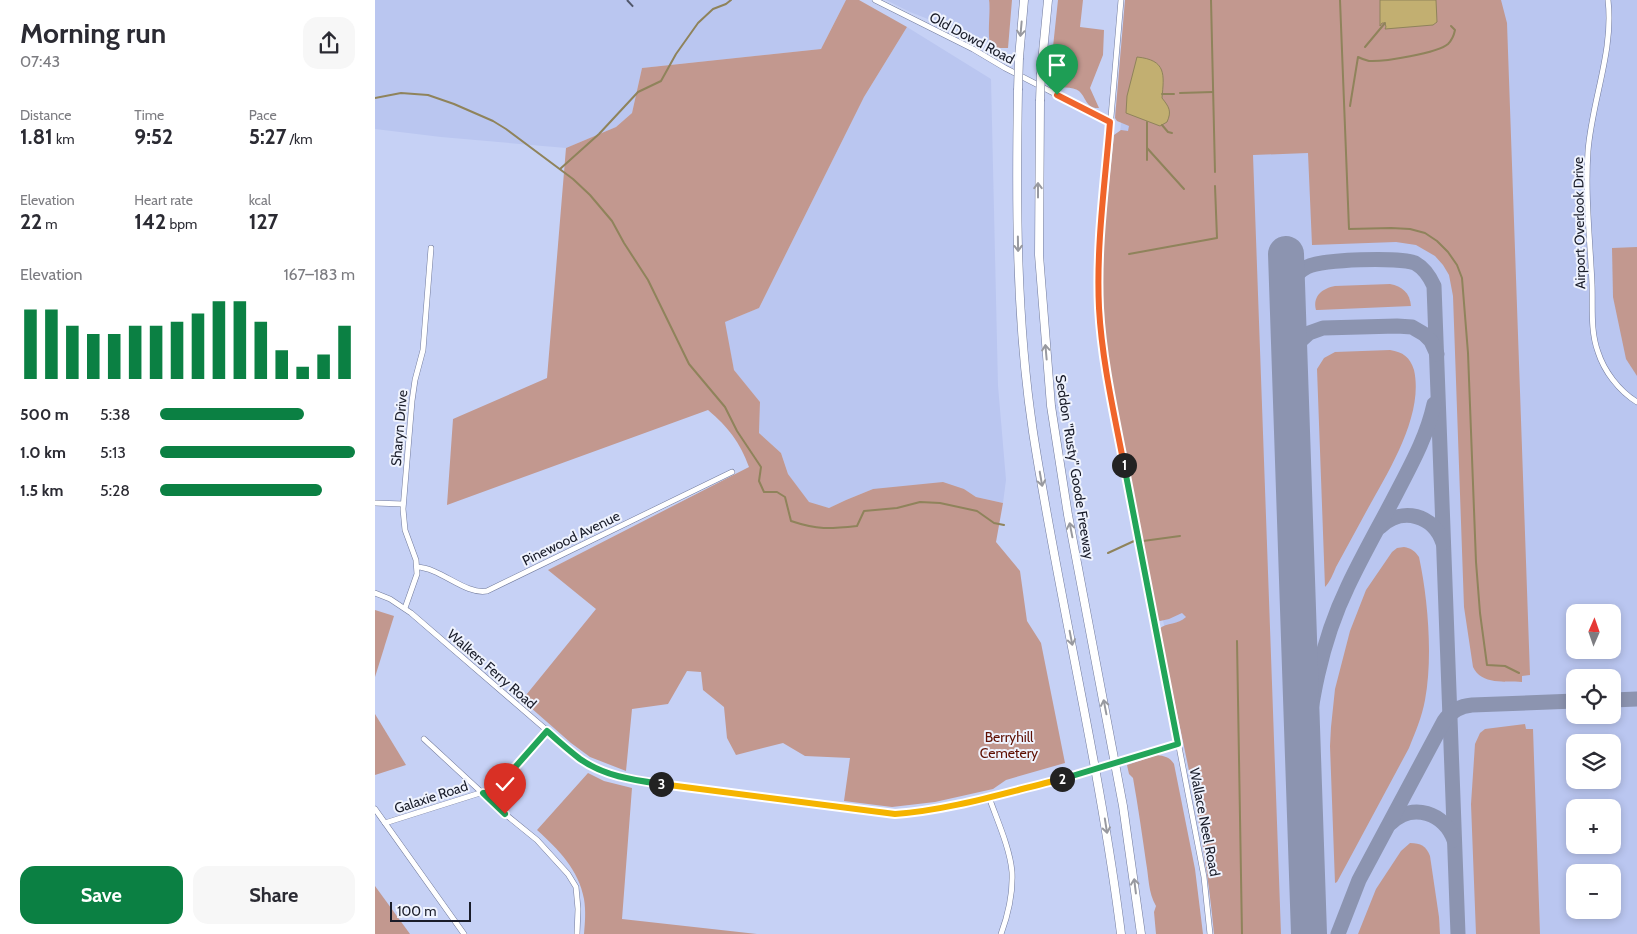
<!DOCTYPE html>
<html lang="en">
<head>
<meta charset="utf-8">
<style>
	:root { --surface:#fff; --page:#f7f7f7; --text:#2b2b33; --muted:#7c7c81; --accent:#0b8043 }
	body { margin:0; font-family:Cabin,sans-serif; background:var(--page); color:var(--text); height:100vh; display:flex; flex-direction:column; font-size:19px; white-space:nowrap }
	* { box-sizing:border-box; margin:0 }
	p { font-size:16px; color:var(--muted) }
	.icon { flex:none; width:28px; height:28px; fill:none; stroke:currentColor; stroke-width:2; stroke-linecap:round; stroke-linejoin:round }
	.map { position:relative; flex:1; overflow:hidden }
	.drawer { display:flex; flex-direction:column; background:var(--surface); width:375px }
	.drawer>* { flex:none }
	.needle { width:32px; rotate:2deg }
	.fabs { position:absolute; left:1191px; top:604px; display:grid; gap:10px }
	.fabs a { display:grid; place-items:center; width:55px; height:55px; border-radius:10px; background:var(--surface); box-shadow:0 2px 8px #0003; font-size:25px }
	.scale { position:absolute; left:15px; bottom:12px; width:81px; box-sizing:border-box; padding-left:5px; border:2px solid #191c29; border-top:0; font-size:14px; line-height:18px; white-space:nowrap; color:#191c29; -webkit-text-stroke:4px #eff3fe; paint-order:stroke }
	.pin { position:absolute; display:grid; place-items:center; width:42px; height:42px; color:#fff; margin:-51px -21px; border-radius:50% 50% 50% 0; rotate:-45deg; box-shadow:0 0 5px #0007 }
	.pin .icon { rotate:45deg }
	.km { position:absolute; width:25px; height:25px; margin:-12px; border-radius:50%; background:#222; color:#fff; font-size:14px; line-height:25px; text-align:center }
	.round { display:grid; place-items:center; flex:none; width:52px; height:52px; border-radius:15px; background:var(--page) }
	.summary { display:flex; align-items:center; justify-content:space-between; height:85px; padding:0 20px }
	h1 { font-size:28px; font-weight:800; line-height:38px }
	.metrics { display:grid; grid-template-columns:repeat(3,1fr); gap:8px; height:85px; padding:5px 20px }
	.metrics div { display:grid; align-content:center }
	.metrics b { font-size:21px; font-weight:800 }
	.metrics small { font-size:14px; font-weight:400 }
	.metrics p { font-size:14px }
	.chart { height:140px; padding:10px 20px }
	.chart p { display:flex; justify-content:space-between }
	.chart svg { width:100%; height:90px; margin-top:5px; stroke:var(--accent); stroke-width:6 }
	.cta { display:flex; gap:10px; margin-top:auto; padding:10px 20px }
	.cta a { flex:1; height:58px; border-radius:15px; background:var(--accent); color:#fff; font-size:20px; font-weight:800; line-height:58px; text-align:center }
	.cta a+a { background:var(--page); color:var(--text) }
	ul { padding:0 20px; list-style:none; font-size:16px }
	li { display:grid; grid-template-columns:80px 60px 1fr; align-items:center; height:38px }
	li i { height:12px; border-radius:6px; background:var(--accent) }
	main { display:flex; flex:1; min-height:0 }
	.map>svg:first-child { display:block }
	.built { fill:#bac6f0; fill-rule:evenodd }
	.green { fill:#c2988f }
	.water { fill:#c2af71; stroke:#8f835b }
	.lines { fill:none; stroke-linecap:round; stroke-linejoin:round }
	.stream { stroke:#8f835b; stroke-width:2 }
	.taxiway { stroke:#8c94b0; stroke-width:15 }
	.runway { stroke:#8c94b0; stroke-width:36 }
	.minor-casing { stroke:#727b9c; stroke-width:6 }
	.highway-casing { stroke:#727b9c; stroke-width:9 }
	.minor { stroke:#fff; stroke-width:5 }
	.highway { stroke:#fff; stroke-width:8 }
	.rail { stroke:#51576b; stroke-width:2; stroke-dasharray:9 9; stroke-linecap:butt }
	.minor-bridge-casing { stroke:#727b9c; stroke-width:6; stroke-linecap:butt }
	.highway-bridge-casing { stroke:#727b9c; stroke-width:9; stroke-linecap:butt }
	.minor-bridge { stroke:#fff; stroke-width:5 }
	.highway-bridge { stroke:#fff; stroke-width:8 }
	.oneway { stroke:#98999f }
	.split-1-casing { stroke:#fff; stroke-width:10 }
	.split-2-casing { stroke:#fff; stroke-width:10 }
	.split-3-casing { stroke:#fff; stroke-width:10 }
	.split-4-casing { stroke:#fff; stroke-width:10 }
	.split-1 { stroke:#f0652b; stroke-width:6 }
	.split-2 { stroke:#22a559; stroke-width:6 }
	.split-3 { stroke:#f5b400; stroke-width:6 }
	.split-4 { stroke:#22a559; stroke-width:6 }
	.labels { text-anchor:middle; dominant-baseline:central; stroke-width:4; stroke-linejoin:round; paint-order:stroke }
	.street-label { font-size:14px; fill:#191c29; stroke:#eff3fe }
	.park-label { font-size:14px; fill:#5f1003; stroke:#eff3fe }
</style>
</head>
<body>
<main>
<section class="drawer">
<div class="summary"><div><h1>Morning run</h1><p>07:43</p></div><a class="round"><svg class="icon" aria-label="share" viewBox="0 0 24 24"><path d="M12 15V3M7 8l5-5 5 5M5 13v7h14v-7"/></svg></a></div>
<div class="metrics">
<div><p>Distance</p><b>1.81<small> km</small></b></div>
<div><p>Time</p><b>9:52</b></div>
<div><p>Pace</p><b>5:27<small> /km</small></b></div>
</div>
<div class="metrics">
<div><p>Elevation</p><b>22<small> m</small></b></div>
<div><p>Heart rate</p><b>142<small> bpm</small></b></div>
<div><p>kcal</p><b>127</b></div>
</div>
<div class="chart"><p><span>Elevation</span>167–183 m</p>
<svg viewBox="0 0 160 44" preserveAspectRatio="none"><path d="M5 44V10M15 44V10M25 44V18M35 44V22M45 44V22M55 44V18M65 44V18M75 44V16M85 44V12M95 44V6M105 44V6M115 44V16M125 44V30M135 44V38M145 44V32M155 44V18"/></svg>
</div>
<ul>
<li><b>500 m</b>5:38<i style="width:74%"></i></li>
<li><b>1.0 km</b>5:13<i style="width:100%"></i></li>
<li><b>1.5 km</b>5:28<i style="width:83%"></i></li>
</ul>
<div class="cta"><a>Save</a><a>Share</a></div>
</section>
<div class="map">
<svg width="1262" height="934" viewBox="0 0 1262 934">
	<rect width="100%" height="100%" fill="#c6d1f5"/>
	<!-- built -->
	<g class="built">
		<path d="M0,0H471L446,49L267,68L257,113L241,127L191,148L66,137L0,129Z"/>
		<path d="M511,0H614L616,12L614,43L535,12Z"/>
		<path d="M761,0H1262V934H845L789,625L764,502L734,224ZM1200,612H1238V650H1200ZM1200,678H1238V715H1200ZM1200,742H1238V780H1200ZM1200,808H1238V845H1200ZM1200,872H1238V910H1200Z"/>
		<path d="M532,27L616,79L623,386L631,480L628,503L601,497L589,489H498L471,500L454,508L434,503L413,474L406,453L384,433L385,402L359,370L349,322L384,308L489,97Z"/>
	</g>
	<!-- green -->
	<g class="green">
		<path d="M471,0H484L532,27L489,97L384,308L350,322L359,370L385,402L384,433L406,453L413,474L434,502L454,508L471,500L498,489L568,482L589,489L601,497L628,503L621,542L645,571L652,621L666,643L690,763L631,780L618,789L560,802L517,807L469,801L475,758L430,756L408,743L361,755L352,738L349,707L328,690L326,672L312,671L293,704L257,709L251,771L215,757L196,743L147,700L221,609L173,570L374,467C365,442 353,427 333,410L72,505L78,419L172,378L191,148L241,127L257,113L267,68L446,49Z"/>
		<path d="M614,0H637L633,48H617C611,39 616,13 614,0Z"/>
		<path d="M683,0H708L705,27L729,30L728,55L715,88L724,108C711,109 711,97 704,91C698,86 683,88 676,87L683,83L685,78L675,75Z"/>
		<path d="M750,0H1126L1132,23L1155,675L1147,676V682C1131,681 1106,685 1098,667L1089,607L1078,296L1074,275L1068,265L1060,256L1041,245L1021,242L937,245L933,153L878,155L906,934H839C830,831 805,730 784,629C792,622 803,625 811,617L807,613L794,619L785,621L782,619L732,358L728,310L727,273L728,241L739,135L746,130L753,131L754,126L742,121L740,118Z"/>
		<path d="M1262,247V376L1251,359L1238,297L1237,248Z"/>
		<path d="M1015,284C1027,286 1035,293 1036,306L943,310H941C937,296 948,288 960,286Z"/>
		<path d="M1015,350C1028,352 1035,357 1039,370C1050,419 1007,481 985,523C977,538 969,552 961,567C958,574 955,582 950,587L942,369L949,358L960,352Z"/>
		<path d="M1029,547C1036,548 1040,551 1044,557C1053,599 1058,657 1050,700C1047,717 1040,733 1034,748L962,882L960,883L955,746L956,727L960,689L975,631L991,590L1017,552L1022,548Z"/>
		<path d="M0,610L19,616L0,677Z"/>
		<path d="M0,714L31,765L0,775Z"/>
		<path d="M1150,724L1151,729H1158L1165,934H1101L1096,804L1100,744L1105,733L1110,729Z"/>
		<path d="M782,755C789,756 795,757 799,764L820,869L828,934H781L779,912L781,906C773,892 774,878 771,862C767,834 763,806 758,778L754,774L752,765Z"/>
		<path d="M213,773L229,781L257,788L247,919L382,934H209C210,923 211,911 209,899C204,870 183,849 162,830Z"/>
		<path d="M1035,843C1046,843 1051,846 1055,856L1064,917L1065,934H983L1001,889L1026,851Z"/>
		<path d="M0,886L35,934H0Z"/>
	</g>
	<!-- water -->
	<g class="water">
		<path d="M1005,0H1061L1062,22L1058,25L1010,29L1011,27L1010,23H1007L1005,26Z"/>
		<path d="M762,57C792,60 789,75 787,98C794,107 797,111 792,122L785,126L751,113L752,96Z"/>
	</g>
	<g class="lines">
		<!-- stream -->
		<g class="stream">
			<path d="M836,0L840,172"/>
			<path d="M965,0L974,229L1016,228L1035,229L1050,233L1062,241L1073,252L1082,265L1087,278L1093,353L1101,562L1105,613L1112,665L1130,666L1144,673"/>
			<path d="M990,47L1010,23"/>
			<path d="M805,93L838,92"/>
			<path d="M787,94H799"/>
			<path d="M0,98L26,93L53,95L79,104L118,121L131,129L198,179L215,195L237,221L249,243L273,280L314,364L350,407L362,431L386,467L384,481L389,492H402L410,497L416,521C443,530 454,529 482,526L489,511L522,508L545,502L565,503L602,511L619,523L629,525"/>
			<path d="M975,106L983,57C987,59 990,60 994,61C1008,62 1063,53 1073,44C1077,40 1079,35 1080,30L1076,26"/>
			<path d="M772,122V160"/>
			<path d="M787,125L793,132L797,133"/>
			<path d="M772,148L809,189"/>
			<path d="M185,169L224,134L263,92L286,81L301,54L323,23L338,9L351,4L356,0"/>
			<path d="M754,254L842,238L840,186"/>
			<path d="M768,541L805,536"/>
			<path d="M733,553L759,541"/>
			<path d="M862,641L867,934"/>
		</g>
		<!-- taxiway -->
		<g class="taxiway">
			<path d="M912,298C915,284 919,274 932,267C946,259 1025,257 1040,263C1049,268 1055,277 1059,286L1083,934"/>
			<path d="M915,373L917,355L922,344L934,333L948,328L1022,326L1037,327L1049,334L1056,341L1062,354"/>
			<path d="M1005,527C1027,506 1059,515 1068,543"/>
			<path d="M1238,700L1262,699"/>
			<path d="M929,766C935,704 945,644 973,586C988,554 1006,523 1022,492C1037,463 1052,436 1059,404"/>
			<path d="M1016,823C1037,802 1070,813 1079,840"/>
			<path d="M963,934L984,880L1069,721C1076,711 1085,706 1097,705L1200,701"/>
		</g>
		<!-- runway -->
		<path class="runway" d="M911,254L934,934"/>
		<!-- minor casing -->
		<g class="minor-casing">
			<g id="minor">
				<path d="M500,0L598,49L630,68L735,122"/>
				<path d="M746,0L724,257V307L727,345L829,877L835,934"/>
				<path d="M1233,0C1239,51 1217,100 1213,151C1210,194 1215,240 1217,284C1218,306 1215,330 1223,352C1229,371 1244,391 1262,402"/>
				<path d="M0,503L28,504"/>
				<path d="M42,567C66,568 90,595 112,591L357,472"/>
				<path d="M0,593L15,599L36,613L204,758L234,774L264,781L520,814C578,810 642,790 698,777"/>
				<path d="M30,608L42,574L41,560L30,530L28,509L37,401L40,380L48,350L56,248"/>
				<path d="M49,739L130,814L162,840L193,874L201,887L203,909L202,934"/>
				<path d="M755,758L803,744"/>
				<path d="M614,797C622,820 635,848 637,872C638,893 633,915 626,934"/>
				<path d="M0,809L89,934"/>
				<path d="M10,823L105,793L117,792L172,731"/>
			</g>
		</g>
		<!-- highway casing -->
		<g class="highway-casing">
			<g id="highway">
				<path d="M644,58L649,0"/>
				<path d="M666,73L673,0"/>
				<path d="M643,90C641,204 641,319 658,432C684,600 725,765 746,934"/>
				<path d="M665,101L664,255L676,406L693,515L748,806L766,934"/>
			</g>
		</g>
		<!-- minor -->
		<use href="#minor" class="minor"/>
		<!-- highway -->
		<use href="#highway" class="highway"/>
		<!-- rail -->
		<path class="rail" d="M252,0L264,13"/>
		<!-- minor-bridge casing -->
		<g class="minor-bridge-casing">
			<path id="minor-bridge" d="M698,777L755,758"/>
		</g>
		<!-- highway-bridge casing -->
		<g class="highway-bridge-casing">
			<g id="highway-bridge">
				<path d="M643,90L644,58"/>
				<path d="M665,101L666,73"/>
			</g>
		</g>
		<!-- minor-bridge -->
		<use href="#minor-bridge" class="minor-bridge"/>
		<!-- highway-bridge -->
		<use href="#highway-bridge" class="highway-bridge"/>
	</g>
	<!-- one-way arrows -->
	<defs><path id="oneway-shaft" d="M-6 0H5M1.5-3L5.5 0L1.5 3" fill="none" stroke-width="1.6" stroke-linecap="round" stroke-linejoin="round" transform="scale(1.25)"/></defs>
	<g class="oneway">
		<use href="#oneway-shaft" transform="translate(646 29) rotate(95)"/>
		<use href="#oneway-shaft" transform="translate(663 190) rotate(-90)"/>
		<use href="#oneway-shaft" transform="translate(643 244) rotate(89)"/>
		<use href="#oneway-shaft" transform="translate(671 352) rotate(-95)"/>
		<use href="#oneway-shaft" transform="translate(666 479) rotate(80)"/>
		<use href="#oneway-shaft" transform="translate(696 530) rotate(-101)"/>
		<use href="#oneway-shaft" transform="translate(696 638) rotate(79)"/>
		<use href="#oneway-shaft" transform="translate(730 707) rotate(-101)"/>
		<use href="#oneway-shaft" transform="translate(731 826) rotate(81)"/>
		<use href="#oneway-shaft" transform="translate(760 886) rotate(-97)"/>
	</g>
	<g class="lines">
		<!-- split-1 casing -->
		<g class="split-1-casing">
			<path id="split-1" d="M682,95L735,122C730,183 721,246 724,308C727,361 739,413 749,465"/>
		</g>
		<!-- split-2 casing -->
		<g class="split-2-casing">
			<path id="split-2" d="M687,779L803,744L749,465"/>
		</g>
		<!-- split-3 casing -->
		<g class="split-3-casing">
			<path id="split-3" d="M286,784L520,814C576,810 632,792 687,779"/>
		</g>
		<!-- split-4 casing -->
		<g class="split-4-casing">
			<path id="split-4" d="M130,814L108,793H115L120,790L172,731C182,740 193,750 205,759C229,776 258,780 286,784"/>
		</g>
		<!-- split-1 -->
		<use href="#split-1" class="split-1"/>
		<!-- split-2 -->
		<use href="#split-2" class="split-2"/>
		<!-- split-3 -->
		<use href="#split-3" class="split-3"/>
		<!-- split-4 -->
		<use href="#split-4" class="split-4"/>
	</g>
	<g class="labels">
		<!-- street labels -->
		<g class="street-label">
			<text transform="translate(597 38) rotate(28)">Old Dowd Road</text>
			<text transform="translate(1204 223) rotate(-91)">Airport Overlook Drive</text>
			<text transform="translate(24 428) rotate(-85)">Sharyn Drive</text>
			<text transform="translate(700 467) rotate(81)">Seddon "Rusty" Goode Freeway</text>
			<text transform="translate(196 538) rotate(-26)">Pinewood Avenue</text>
			<text transform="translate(117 669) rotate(41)">Walkers Ferry Road</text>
			<text transform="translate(56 797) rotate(-18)">Galaxie Road</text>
			<text transform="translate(830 822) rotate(79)">Wallace Neel Road</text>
		</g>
		<!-- park labels -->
		<g class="park-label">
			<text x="634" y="737">Berryhill<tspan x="634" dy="16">Cemetery</tspan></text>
		</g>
	</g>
</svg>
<div class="fabs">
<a><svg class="needle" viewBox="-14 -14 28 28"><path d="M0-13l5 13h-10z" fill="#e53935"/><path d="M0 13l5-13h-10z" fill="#7c7c81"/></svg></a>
<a><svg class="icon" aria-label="locate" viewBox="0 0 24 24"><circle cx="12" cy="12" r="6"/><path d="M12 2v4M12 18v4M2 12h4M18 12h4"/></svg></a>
<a><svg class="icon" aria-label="layers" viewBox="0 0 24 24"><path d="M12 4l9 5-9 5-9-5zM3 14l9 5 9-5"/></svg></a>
<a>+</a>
<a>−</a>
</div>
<div class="scale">100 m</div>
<div class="pin" style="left:682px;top:95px;background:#1e9e55"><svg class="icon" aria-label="arrive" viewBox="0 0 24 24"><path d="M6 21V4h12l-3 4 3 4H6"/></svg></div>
<div class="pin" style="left:130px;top:814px;background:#d93025"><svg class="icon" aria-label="check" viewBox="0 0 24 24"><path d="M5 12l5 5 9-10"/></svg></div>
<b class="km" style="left:749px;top:465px">1</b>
<b class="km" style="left:687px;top:779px">2</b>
<b class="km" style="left:286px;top:784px">3</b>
</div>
</main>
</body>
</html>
